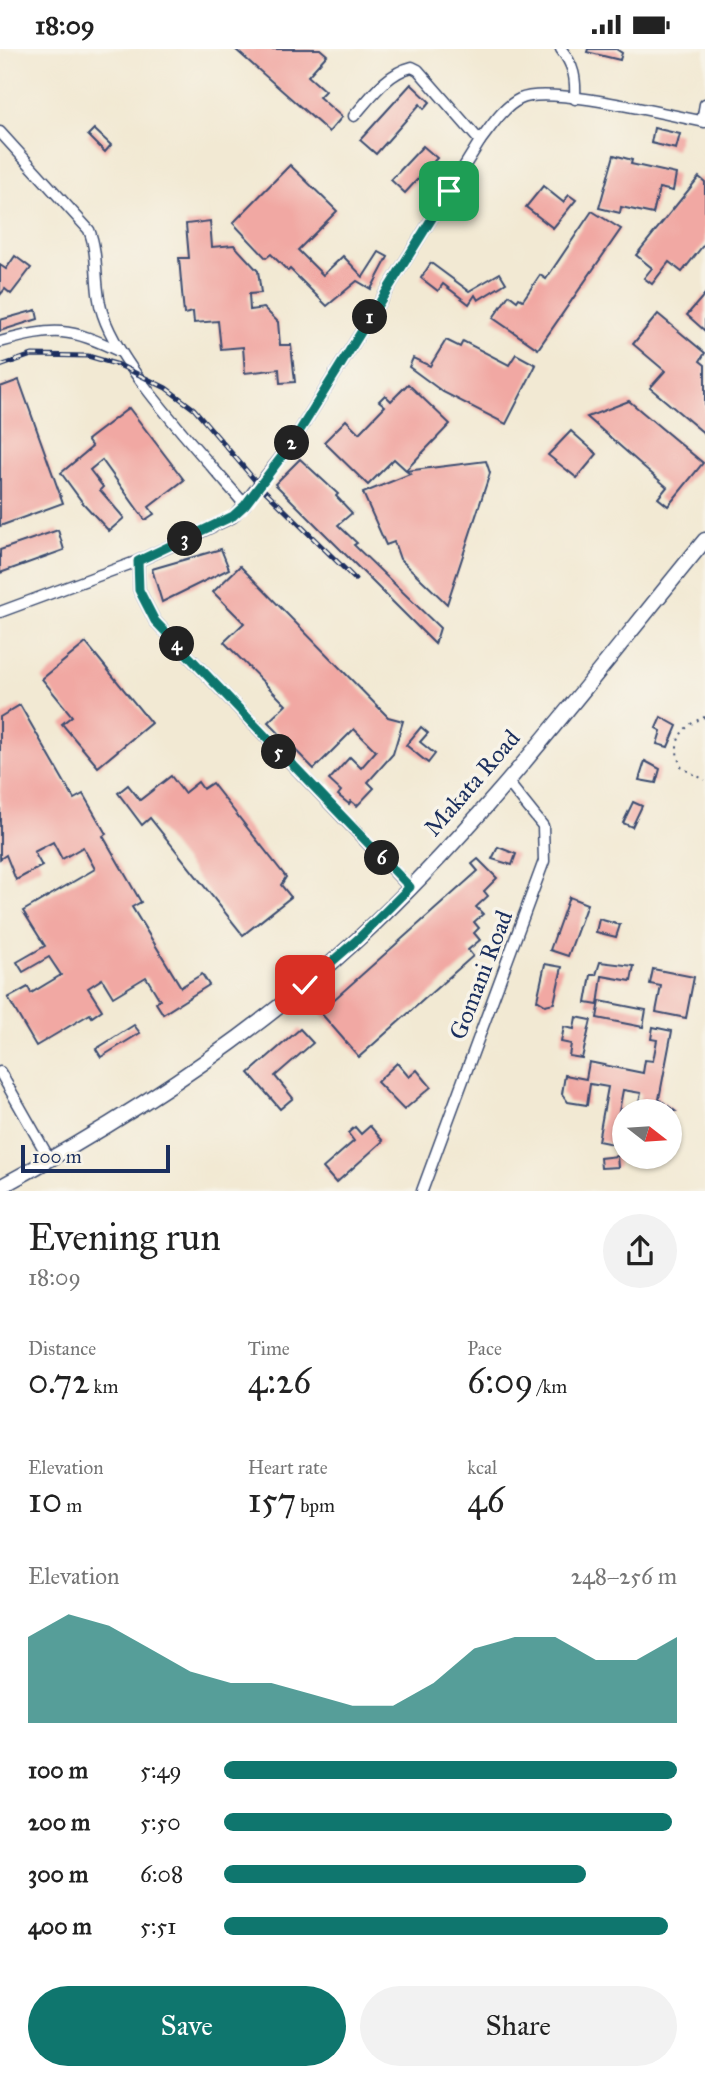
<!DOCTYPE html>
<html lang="en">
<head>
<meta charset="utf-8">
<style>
	:root { --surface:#fff; --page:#f2f2f2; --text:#222; --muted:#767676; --accent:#0f766e }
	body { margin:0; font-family:"IM FELL Great Primer",serif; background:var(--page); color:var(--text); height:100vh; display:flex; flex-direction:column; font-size:26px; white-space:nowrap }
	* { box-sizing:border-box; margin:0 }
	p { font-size:23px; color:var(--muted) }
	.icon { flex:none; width:38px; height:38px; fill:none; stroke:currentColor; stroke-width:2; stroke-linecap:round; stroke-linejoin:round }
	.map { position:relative; height:1142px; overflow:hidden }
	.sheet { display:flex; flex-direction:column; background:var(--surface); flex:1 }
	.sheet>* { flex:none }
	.needle { width:46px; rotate:107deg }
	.buttons { position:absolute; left:612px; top:1050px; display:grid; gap:14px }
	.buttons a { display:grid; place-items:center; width:70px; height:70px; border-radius:50%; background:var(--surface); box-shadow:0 2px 5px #0004; font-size:35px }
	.scale { position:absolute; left:21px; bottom:18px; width:149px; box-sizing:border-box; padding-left:7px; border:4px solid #1b2f5e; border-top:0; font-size:19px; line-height:24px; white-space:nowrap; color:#1b2f5e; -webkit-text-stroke:5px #f7f3e8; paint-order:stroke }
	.pin { position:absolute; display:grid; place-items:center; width:60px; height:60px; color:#fff; margin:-30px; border-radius:14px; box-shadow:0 4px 10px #0006 }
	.km { position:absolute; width:35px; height:35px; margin:-18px; border-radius:50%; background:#222; color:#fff; font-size:19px; line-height:35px; text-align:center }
	.round { display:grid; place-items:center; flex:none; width:74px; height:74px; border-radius:37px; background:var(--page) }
	.headline { display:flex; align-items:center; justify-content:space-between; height:119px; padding:0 28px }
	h1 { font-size:38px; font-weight:600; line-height:52px }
	.metrics { display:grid; grid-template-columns:repeat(3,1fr); gap:10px; height:119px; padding:7px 28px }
	.metrics div { display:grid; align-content:center }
	.metrics b { font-size:35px; font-weight:600 }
	.metrics small { font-size:19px; font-weight:400 }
	.metrics p { font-size:19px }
	.chart { height:196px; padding:14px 28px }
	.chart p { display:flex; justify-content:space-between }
	.chart svg { width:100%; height:126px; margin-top:7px; fill:var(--accent); opacity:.7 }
	.cta { display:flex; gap:14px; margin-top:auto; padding:14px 28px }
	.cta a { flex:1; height:80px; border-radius:42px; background:var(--accent); color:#fff; font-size:28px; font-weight:600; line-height:80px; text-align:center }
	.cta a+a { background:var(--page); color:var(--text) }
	ul { padding:0 28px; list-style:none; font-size:23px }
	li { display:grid; grid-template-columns:112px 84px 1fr; align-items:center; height:52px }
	li i { height:18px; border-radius:9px; background:var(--accent) }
	.status { display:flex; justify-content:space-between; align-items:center; height:49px; padding:0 35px; background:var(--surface); direction:ltr }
	.status svg { height:19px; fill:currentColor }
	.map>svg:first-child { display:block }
	.building { fill:#f1a8a3 }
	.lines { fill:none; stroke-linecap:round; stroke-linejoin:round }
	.minor-casing { stroke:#3b4b70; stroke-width:13 }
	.major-casing { stroke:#3b4b70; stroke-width:17 }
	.path { stroke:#3b4b70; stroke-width:2; stroke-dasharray:2 5; stroke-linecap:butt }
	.minor { stroke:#fff; stroke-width:10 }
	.major { stroke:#fff; stroke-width:14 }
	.rail-casing { stroke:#1b2f5e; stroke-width:5 }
	.rail { stroke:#f7f3e8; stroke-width:2.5; stroke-dasharray:8; stroke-linecap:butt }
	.route-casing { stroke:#fff; stroke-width:14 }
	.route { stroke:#0f766e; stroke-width:9 }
	.labels { text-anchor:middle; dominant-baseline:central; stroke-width:7; stroke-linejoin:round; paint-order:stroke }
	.street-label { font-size:24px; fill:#1b2f5e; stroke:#f7f3e8 }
</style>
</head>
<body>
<div class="status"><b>18:09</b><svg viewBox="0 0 49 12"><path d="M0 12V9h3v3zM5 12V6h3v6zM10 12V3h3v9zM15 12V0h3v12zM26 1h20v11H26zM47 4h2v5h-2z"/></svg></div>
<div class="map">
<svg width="705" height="1142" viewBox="0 0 705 1142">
	<rect width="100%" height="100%" fill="#f7f3e8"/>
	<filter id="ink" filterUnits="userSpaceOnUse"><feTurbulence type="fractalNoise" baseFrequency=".0143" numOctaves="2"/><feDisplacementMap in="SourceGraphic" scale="14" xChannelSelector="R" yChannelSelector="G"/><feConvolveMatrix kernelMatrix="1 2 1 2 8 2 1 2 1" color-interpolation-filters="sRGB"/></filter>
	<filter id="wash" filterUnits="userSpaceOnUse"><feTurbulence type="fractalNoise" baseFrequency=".00686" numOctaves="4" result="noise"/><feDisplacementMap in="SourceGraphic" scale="28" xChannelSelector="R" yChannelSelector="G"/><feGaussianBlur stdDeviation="1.57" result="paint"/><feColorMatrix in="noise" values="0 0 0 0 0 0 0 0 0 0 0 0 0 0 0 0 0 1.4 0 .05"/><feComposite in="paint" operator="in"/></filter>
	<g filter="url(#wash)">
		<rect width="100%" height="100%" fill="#f2e9d3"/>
		<g id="blocks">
			<!-- building -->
			<g class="building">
				<path d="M235,0H320L327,6L308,27L325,42L319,48L342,68L329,83Z"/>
				<path d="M588,0H616L622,4L620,11L587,3Z"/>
				<path d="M411,35L430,53L424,60L420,55L376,105L360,91Z"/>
				<path d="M654,79L680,85L676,100L651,94Z"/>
				<path d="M94,80L111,96L105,103L88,86Z"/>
				<path d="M423,97L437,109L405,144L391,131Z"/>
				<path d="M614,106L632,111L631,115L676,125L673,142L659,139L653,165L621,158L620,164L599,159Z"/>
				<path d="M290,116L337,162L298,201L323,226L343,207L363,228L379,203L388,208L371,240L357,232L327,257L290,220L288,222L271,205L266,209L233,174Z"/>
				<path d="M699,128L705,133V194L682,223L669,213L652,235L644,229L652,219L636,206Z"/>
				<path d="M543,137L563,153L569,146L576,151L553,179L526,158Z"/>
				<path d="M592,162L621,180L538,300L493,269L509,246L517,252L519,249L523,251L540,226L546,230Z"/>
				<path d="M210,172L212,198L234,196L258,222L261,244L249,245L250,261L264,259L278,273L280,296H291L295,333L280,334L279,320L245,324L243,298L221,300L218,272L194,274L193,263L184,265L179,209H189L186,175Z"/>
				<path d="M15,207L31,219L11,245L5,240L0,246V216L6,220Z"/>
				<path d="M431,214L469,242L500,224L506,234L478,251L475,246L469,255L443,235L438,242L421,229Z"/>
				<path d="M705,245V282L687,266Z"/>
				<path d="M36,261L38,270L0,282V271Z"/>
				<path d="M658,265L705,304L700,312L705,316V385L650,339L665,322L633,295Z"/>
				<path d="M446,291L460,298L463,292L509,316L516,305L536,316L506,375L443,343L409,318L413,309L430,317Z"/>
				<path d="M19,331L63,454L0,477V338Z"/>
				<path d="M408,335L450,375L406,421L394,410L368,436L324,393L346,371L359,384L385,357L379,352L385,346L391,352Z"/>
				<path d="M629,352L703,414L668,457L658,449L667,438L587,368Z"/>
				<path d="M129,359L184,431L149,458L154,465L145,471L102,411L90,421L103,438L100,441L124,469L109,482L83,454L61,424L92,398L87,391Z"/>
				<path d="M571,382L597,405L577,429L548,406Z"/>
				<path d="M300,410L338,445L336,447L352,464L338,476L357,494L354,496L440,579L435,595L275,435Z"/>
				<path d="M486,412L490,424L447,555L400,510L394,493L386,496L363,444L410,425L406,422Z"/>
				<path d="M58,481L64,501L0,524V501Z"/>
				<path d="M221,500L229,520L162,553L152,520Z"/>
				<path d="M240,517L388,668L403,672L393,705L368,733L374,739L357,757L351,752L349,755L338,746L341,742L329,731L350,708L361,719L376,702L354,680L314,720L268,673L286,656L224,593L244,574L213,543Z"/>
				<path d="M86,594L151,674L98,718L62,675L72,667L42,630Z"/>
				<path d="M20,656L74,750L83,745L106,785L103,787L141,853L132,858L181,938L202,925L209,936L163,965L156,954L160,951L146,928L113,948L102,930L88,939L102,961L92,968L90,965L36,997L8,949L28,938L31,944L61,926L49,908L23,923L17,913L45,897L23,862L95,820L83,798L62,810L53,793L34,803L42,817L16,831L6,806L0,810V668Z"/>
				<path d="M661,668L677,677L668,698L657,695L661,682L656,679Z"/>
				<path d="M421,678L428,684L420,693L435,705L428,714L406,696Z"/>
				<path d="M645,712L660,720L656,734L639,731Z"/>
				<path d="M171,727L184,744L198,733L203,740L212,734L286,828L281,836L291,848L243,886L150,769L142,776L118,744L128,736L140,751Z"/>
				<path d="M633,753L642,757L632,778L623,774Z"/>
				<path d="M498,798L516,805L512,816L492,810Z"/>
				<path d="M478,810L497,829L484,842L488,847L476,858L483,865L474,873L479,879L474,884L480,891L468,901L473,907L359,1008L320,963L478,822L472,815Z"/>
				<path d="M569,848L587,855L568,907L550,901Z"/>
				<path d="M599,870L620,876L616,888L596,883Z"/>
				<path d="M600,913L634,917L631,932L602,927L598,956L586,954L591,926H596Z"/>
				<path d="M545,915L562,918L554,954L545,956L537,951Z"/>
				<path d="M653,920L694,928L686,969L656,963L661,937L650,935Z"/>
				<path d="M600,952L646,961L643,978L597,969Z"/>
				<path d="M576,968L591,971L582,1009L569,1007L571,995L561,993L564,978L574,980Z"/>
				<path d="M134,976L140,984L101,1008L96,1000Z"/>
				<path d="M653,978L672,982L659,1050L675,1062H637L641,1044L623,1041L613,1095L598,1092L608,1038L590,1035L587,1056L568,1053L562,1045L565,1026L586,1030L589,1013L643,1024L645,1011L653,1012L657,991L651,990Z"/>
				<path d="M300,980L313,994L275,1027L293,1049L280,1060L249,1024Z"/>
				<path d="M397,1014L409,1028L417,1021L431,1038L404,1061L377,1033Z"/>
				<path d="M370,1077L383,1092L336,1134L323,1119L354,1092L348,1084L355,1078L361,1085Z"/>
				<path d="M617,1107L618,1118L601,1119L600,1109Z"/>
			</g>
		</g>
	</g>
	<g filter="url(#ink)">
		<use href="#blocks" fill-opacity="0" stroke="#3b4b70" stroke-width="2"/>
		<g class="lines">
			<!-- minor casing -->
			<g class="minor-casing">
				<g id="minor">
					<path d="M561,0C574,17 576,29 575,50"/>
					<path d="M354,67C370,49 387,24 412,18L418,21L480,92"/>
					<path d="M702,72L705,55"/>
					<path d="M0,83L89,181C100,208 93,239 103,266C122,323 205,408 245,456"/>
					<path d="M0,293C55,278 69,278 121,303"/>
					<path d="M138,512L139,541L155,572L409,838"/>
					<path d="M0,563L138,512L233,468L292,394L480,92C491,78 503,58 520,50C549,36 668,66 705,73"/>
					<path d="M0,1023L50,1111"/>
					<path d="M422,1142L544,812L543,777L507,732"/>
				</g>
			</g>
			<!-- major casing -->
			<g class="major-casing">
				<path id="major" d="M0,1138C126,1070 251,989 357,891C486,772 593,627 705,491"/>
			</g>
			<!-- path -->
			<path class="path" d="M705,668C680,677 670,695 682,719L705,731"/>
			<!-- minor -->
			<use href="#minor" class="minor"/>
			<!-- major -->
			<use href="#major" class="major"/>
			<!-- rail casing -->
			<g class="rail-casing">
				<path id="rail" d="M0,317L32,306L88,307L119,316L166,339L194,360L258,435L355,530"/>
			</g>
			<!-- rail -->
			<use href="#rail" class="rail"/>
		</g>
	</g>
	<g class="lines" filter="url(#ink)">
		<!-- route casing -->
		<g class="route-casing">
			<path id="route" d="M305,936L358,890L410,838L155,572L139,541L138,512L233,467L245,456L292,394L449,142"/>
		</g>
		<!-- route -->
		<use href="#route" class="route"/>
	</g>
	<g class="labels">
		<!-- street labels -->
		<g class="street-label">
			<text transform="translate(472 734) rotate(-49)">Makata Road</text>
			<text transform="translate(481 926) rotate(-69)">Gomani Road</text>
		</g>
	</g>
</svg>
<div class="buttons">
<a><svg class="needle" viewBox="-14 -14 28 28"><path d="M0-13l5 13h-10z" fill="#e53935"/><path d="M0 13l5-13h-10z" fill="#767676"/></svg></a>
</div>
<div class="scale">100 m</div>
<div class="pin" style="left:449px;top:142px;background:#1e9e55"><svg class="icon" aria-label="arrive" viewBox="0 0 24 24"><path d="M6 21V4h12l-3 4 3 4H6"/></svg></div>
<div class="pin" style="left:305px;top:936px;background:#d93025"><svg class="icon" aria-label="check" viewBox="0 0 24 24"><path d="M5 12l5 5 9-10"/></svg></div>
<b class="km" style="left:370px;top:268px">1</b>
<b class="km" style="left:292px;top:394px">2</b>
<b class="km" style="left:185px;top:490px">3</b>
<b class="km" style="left:177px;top:595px">4</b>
<b class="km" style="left:279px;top:703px">5</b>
<b class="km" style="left:382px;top:809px">6</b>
</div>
<section class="sheet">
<div class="headline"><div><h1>Evening run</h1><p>18:09</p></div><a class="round"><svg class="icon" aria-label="share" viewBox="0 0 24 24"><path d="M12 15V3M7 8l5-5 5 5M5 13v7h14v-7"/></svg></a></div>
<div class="metrics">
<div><p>Distance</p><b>0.72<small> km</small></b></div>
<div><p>Time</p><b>4:26</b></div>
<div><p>Pace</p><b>6:09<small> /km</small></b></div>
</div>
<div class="metrics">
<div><p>Elevation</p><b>10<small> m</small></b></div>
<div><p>Heart rate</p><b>157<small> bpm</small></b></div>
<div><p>kcal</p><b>46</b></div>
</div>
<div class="chart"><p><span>Elevation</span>248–256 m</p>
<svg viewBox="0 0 160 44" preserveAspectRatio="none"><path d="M0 44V14L10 6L20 10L30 18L40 26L50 30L60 30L70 34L80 38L90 38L100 30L110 18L120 14L130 14L140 22L150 22L160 14V44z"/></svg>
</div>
<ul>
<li><b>100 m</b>5:49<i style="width:100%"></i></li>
<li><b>200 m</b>5:50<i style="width:99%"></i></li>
<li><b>300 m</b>6:08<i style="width:80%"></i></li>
<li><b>400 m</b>5:51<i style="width:98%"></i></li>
</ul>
<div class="cta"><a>Save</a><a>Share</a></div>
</section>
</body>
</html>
